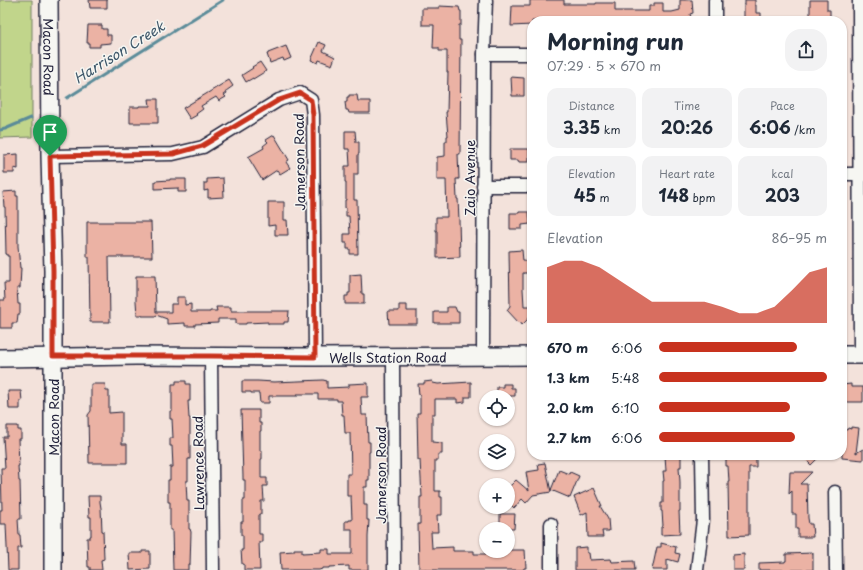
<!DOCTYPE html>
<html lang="en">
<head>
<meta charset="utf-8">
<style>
	:root { --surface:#fff; --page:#f2f2f3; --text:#1f2937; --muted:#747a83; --accent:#c8321e }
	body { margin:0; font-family:"Playpen Sans",sans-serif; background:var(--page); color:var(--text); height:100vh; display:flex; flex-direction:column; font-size:15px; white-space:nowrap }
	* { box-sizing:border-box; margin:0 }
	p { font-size:13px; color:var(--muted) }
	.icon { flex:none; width:22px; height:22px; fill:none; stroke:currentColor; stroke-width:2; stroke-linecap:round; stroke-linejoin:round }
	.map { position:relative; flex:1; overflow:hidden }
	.panel { position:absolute; left:527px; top:16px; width:320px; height:444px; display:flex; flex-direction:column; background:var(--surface); border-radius:16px; box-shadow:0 1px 3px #0004 }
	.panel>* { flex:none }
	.buttons { position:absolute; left:479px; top:390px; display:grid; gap:8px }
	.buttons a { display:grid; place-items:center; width:36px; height:36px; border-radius:50%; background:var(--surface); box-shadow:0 1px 3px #0004; font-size:20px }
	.pin { position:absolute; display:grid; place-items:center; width:34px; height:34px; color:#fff; margin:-41px -17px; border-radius:50% 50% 50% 0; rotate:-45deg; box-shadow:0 0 4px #0007 }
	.pin .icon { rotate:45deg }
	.round { display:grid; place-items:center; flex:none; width:42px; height:42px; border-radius:16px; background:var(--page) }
	.summary { display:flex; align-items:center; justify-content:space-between; height:68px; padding:0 20px }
	h1 { font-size:22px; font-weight:700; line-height:30px }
	.metrics { display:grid; grid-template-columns:repeat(3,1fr); gap:6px; height:68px; padding:4px 20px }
	.metrics div { display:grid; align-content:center; border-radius:10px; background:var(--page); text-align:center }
	.metrics b { font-size:17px; font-weight:700 }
	.metrics small { font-size:11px; font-weight:400 }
	.metrics p { font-size:11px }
	.chart { height:112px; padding:8px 20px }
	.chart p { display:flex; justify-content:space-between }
	.chart svg { width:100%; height:72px; margin-top:4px; fill:var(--accent); opacity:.7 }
	ul { padding:0 20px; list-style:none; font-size:13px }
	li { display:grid; grid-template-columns:64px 48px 1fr; align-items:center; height:30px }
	li i { height:10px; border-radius:5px; background:var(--accent) }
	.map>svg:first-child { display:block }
	.green { fill:#c1d58b; stroke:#727c63 }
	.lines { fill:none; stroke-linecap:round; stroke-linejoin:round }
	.stream { stroke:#5a8b99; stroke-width:3 }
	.building { fill:#ebb2a4; stroke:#22223b }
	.street-casing { stroke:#22223b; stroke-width:15 }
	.secondary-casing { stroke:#22223b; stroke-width:20 }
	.street { stroke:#f6f6f2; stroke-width:12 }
	.secondary { stroke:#f6f6f2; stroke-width:17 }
	.route-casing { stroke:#fff; stroke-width:8 }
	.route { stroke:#c8321e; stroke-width:5 }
	.labels { text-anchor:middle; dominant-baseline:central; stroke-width:3; stroke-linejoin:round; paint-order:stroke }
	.street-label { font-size:13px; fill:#22223b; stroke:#f6f6f2 }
	.water-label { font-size:14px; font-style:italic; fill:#3e576a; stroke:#f6f6f2 }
</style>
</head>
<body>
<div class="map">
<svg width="863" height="570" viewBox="0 0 863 570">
	<rect width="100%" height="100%" fill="#f3e2db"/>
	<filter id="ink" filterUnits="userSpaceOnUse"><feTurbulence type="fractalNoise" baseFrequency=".025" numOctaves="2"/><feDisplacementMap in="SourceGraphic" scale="8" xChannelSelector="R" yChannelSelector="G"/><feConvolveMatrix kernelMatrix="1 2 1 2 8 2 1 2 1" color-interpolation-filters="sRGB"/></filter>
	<g filter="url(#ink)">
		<!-- green -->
		<path class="green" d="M0,0H32V137L0,138Z"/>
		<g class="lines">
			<!-- stream -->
			<g class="stream">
				<path d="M67,98L223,0"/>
				<path d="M0,130L5,129L31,118"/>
			</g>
		</g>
		<!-- building -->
		<g class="building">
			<path d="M89,0H107V8H90Z"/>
			<path d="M530,0H564V4H596V3H615V11H649V6H654V3H663V12H672L680,10V0H692L693,13L690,14L692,21H532V25L511,26L512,6H530Z"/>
			<path d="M745,0H755V5H756V13H761V20L744,21V5H745Z"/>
			<path d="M810,0H827V10H830V21H810Z"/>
			<path d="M439,6L459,7L460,11H461V25H459V40H461L460,154H458L459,179H456L457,199H458L459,220L460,257L437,258V231H436V217H447L446,180H437V157L445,156V141H447V136H448L446,112H447L448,72H447V51H439V48H433L434,25H422V8H439Z"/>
			<path d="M88,25H102V29H107V35H111V43L100,44V47H89V43H87Z"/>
			<path d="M319,42L326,45L323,51L335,57L332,65L319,60L318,63L311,60Z"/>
			<path d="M286,46L291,58L284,61L283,58L270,63L267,54H268V53Z"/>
			<path d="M260,62L266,71L253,79V78L246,82L242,75L253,68L252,67Z"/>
			<path d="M511,77L524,78V96H512Z"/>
			<path d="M229,80L233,86L226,91L227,93L224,95L226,97L219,101L216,97L201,106L203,109L196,114L197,115L190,119L183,108Z"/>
			<path d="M349,95H357L358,101H370V113H349L348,110H346L345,102H347V97H349Z"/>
			<path d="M149,99H158V123H130V107H139V106H150Z"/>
			<path d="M345,131H355L356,142H359V154H358V174H354V200H357L358,254H350V249H347V243H344V234H350L349,216H346V208H345V200H346V182H345V166H350L349,149H345Z"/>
			<path d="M274,135L289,160L286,162L290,168L280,174L277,170L262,180L248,157L264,148L263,146L268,142L266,140Z"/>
			<path d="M510,149H529V162H519L518,160H510Z"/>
			<path d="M18,154V169L14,168V173H4V155Z"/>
			<path d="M223,178L224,197L208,198V190L204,191V183H207V179Z"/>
			<path d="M170,179H186V192H178V188L155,189V181L170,180Z"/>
			<path d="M16,191V196H18V246L20,268H21L20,288H17L18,304H20V314H18L17,323H12V328H0V300H5L4,283H9V256H7V254H6L5,207H4L3,192Z"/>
			<path d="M268,202H284V220H287L288,235H275V225L268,226Z"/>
			<path d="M519,212H529L530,224L522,225V229H510V213H519Z"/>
			<path d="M87,222H151L152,257H109L110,322H90L89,257H87Z"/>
			<path d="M522,250L523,261H532V273H523V289L524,306H532V315L522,325L520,322L519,323L507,310L510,306L509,251Z"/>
			<path d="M361,274L362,294H364V304H345V296H348V293H350V275Z"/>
			<path d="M136,276H155L156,312H171V304H177V297H185V305L191,304V312H210V311H217L216,307H231V311H289L288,322H284V324H268V322L246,323V324H236V319H218V323L195,324V326H185V323L167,324V319L156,315V316H142V315H137L136,301Z"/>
			<path d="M399,305H407V311H417V324H389L388,311H399Z"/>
			<path d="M447,307H455L457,312H459V323H434V312H447Z"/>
			<path d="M323,380L327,381V388L349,387V384L368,383V397H361L362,415H367L368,442H370V452H369V480H367V487H364V505H367V520H369L368,537V570H349V566L329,567V568H322V569L319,570H281L280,552L294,551V549H302V553L321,552V549H329V554H352V529H345V521H349V520H352L351,496H347V474H351L350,433H345L344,415H342L341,401H337V399H318V394H297L298,396H269V403H260L259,393H251V392H242V381H258L274,382Z"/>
			<path d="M176,381H186V384H190V401H188L189,418H190V459H188V481H186L187,501H189V529H190L191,532L190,565H188V570H173L172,530H170V502H168V480H170V467H173L172,446H170V438H173L172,419H170V411H172V384H176Z"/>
			<path d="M432,381L433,383L438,384L471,382V397H465V402L457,403V399H435V414H432V442L442,443V454H438V460H435V491H440V497H442V515H437L438,532H431L432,548L453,547V551H474V554H493V552L507,551L508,550H525L526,568H524V569L522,570H425V569H419L418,524H420V497H422L420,460H418L417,413H420V395H419L418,384H424V382Z"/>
			<path d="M91,384H105L106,391H109V413L122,412V444H127V463H89L88,415L91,411Z"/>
			<path d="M503,384H511V388H515V396H497V387H503Z"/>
			<path d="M851,384V387H863V402H842V385Z"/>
			<path d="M8,391H21L22,401H20V409H9Z"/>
			<path d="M241,410H259V423H261V431H260V451H262V459H261V478H267V486H263L264,501H261V514H259V534H262V542H259L260,570H244V564H242L241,550H243V535H241V522H243V500H245V480H243V477Z"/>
			<path d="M7,426H18V430H21V439H18L19,466H18L19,481H20L21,519H18L19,535H20L21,548H18V570H8L6,524H0V510H2L1,468H5L3,437H7Z"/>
			<path d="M851,427L859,428L856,453L863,449V460L842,458V429L847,430L848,428L851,429Z"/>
			<path d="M665,455H681V467H679L680,482V511H679L680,534L661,535V527L663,526L662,511H661V503H663V481H664L663,471H666Z"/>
			<path d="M726,455H756V467H749V535L729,536L728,482H729L728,466H726Z"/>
			<path d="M801,455H821L811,465Z"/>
			<path d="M545,463L551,492L533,495L526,503L522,499L514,508L508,502V488L516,480L529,491L526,472L539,470L538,464Z"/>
			<path d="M559,470L569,474L570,472L579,476L570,498L551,490Z"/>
			<path d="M790,472H812L800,484H807L808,518L809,524H812L813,537H798V529H796V514H792V491L789,494Z"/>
			<path d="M594,488L602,506H600L608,519L609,531H602L603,537H588L587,512L581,515L574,497Z"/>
			<path d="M88,496H100V502L101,508L102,531H103L104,559L101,560L102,570H90V567H88L87,538H90V536H91V517H89Z"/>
			<path d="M500,514H515L514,529H500Z"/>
			<path d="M661,543L676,547L675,553L680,554L678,562L667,559V570H652L657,547H661Z"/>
			<path d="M587,547V553H589L590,560L611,559L612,562L634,561L635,570H575V548Z"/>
			<path d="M142,551H150V569L130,570L129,553H142Z"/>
			<path d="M813,553V570H759V563L785,562V561H786V554Z"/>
			<path d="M744,554V570H733V555Z"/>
		</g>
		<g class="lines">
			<!-- street casing -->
			<g class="street-casing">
				<g id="street">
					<path d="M715,0V21"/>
					<path d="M859,0L860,355"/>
					<path d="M484,54H532"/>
					<path d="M50,156L173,154L203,147L279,100L300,93L311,100L313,115L315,357"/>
					<path d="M842,174H863"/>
					<path d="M483,186H532"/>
					<path d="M211,356L213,570"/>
					<path d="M483,356L484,54L486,0"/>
					<path d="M393,357L394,570"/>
					<path d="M835,492L836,570"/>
					<path d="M551,524V570"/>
					<path d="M697,570L703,520L702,455"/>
				</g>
			</g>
			<!-- secondary casing -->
			<g class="secondary-casing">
				<g id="secondary">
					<path id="s1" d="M49,0L50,156L53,271V570"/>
					<path d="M842,355H863"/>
					<path id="s2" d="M0,358L136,356L315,357L532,356"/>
				</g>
			</g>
			<!-- street -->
			<use href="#street" class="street"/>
			<!-- secondary -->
			<use href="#secondary" class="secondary"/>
		</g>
	</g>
	<g class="lines" filter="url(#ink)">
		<!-- route casing -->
		<g class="route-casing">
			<path id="route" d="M300,93L311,100L313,115L315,357L211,356H53V271L50,156L173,154L202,146L279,100Z"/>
		</g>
		<!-- route -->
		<use href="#route" class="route"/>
	</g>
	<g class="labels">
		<!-- street labels -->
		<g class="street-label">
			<text stroke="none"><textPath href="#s1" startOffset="57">Macon Road</textPath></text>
			<text transform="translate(299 162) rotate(-91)">Jamerson Road</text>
			<text transform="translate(469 178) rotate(-90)">Zaio Avenue</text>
			<text stroke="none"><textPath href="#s2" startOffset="388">Wells Station Road</textPath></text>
			<text transform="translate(53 417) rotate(-90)">Macon Road</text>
			<text transform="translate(198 463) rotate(-91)">Lawrence Road</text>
			<text transform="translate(380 475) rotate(-90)">Jamerson Road</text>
		</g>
		<!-- water labels -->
		<g class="water-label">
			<text transform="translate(119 52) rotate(-32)">Harrison Creek</text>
		</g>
	</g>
</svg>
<div class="buttons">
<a><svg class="icon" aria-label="locate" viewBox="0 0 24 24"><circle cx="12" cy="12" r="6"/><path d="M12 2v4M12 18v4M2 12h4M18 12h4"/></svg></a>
<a><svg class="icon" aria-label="layers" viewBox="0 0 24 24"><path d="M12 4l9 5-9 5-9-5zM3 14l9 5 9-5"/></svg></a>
<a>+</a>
<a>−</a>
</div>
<div class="pin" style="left:50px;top:156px;background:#1e9e55"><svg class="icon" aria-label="arrive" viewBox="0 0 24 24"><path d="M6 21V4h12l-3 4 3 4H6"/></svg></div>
<section class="panel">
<div class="summary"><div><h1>Morning run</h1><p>07:29 · 5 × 670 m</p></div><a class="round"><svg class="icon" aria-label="share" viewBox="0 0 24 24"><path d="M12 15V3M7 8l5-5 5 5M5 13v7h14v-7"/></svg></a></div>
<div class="metrics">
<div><p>Distance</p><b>3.35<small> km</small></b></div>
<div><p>Time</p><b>20:26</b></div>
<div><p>Pace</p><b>6:06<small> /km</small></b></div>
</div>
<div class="metrics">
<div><p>Elevation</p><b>45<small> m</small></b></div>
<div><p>Heart rate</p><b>148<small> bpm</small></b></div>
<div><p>kcal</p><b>203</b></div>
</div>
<div class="chart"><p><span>Elevation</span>86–95 m</p>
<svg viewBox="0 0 160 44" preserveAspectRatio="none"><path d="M0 44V10L10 6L20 6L30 10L40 17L50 24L60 31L70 31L80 31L90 31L100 34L110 38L120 38L130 34L140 24L150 13L160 10V44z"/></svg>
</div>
<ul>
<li><b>670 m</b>6:06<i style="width:82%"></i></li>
<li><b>1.3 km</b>5:48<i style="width:100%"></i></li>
<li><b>2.0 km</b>6:10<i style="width:78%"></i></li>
<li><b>2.7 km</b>6:06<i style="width:81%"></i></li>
</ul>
</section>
</div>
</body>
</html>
